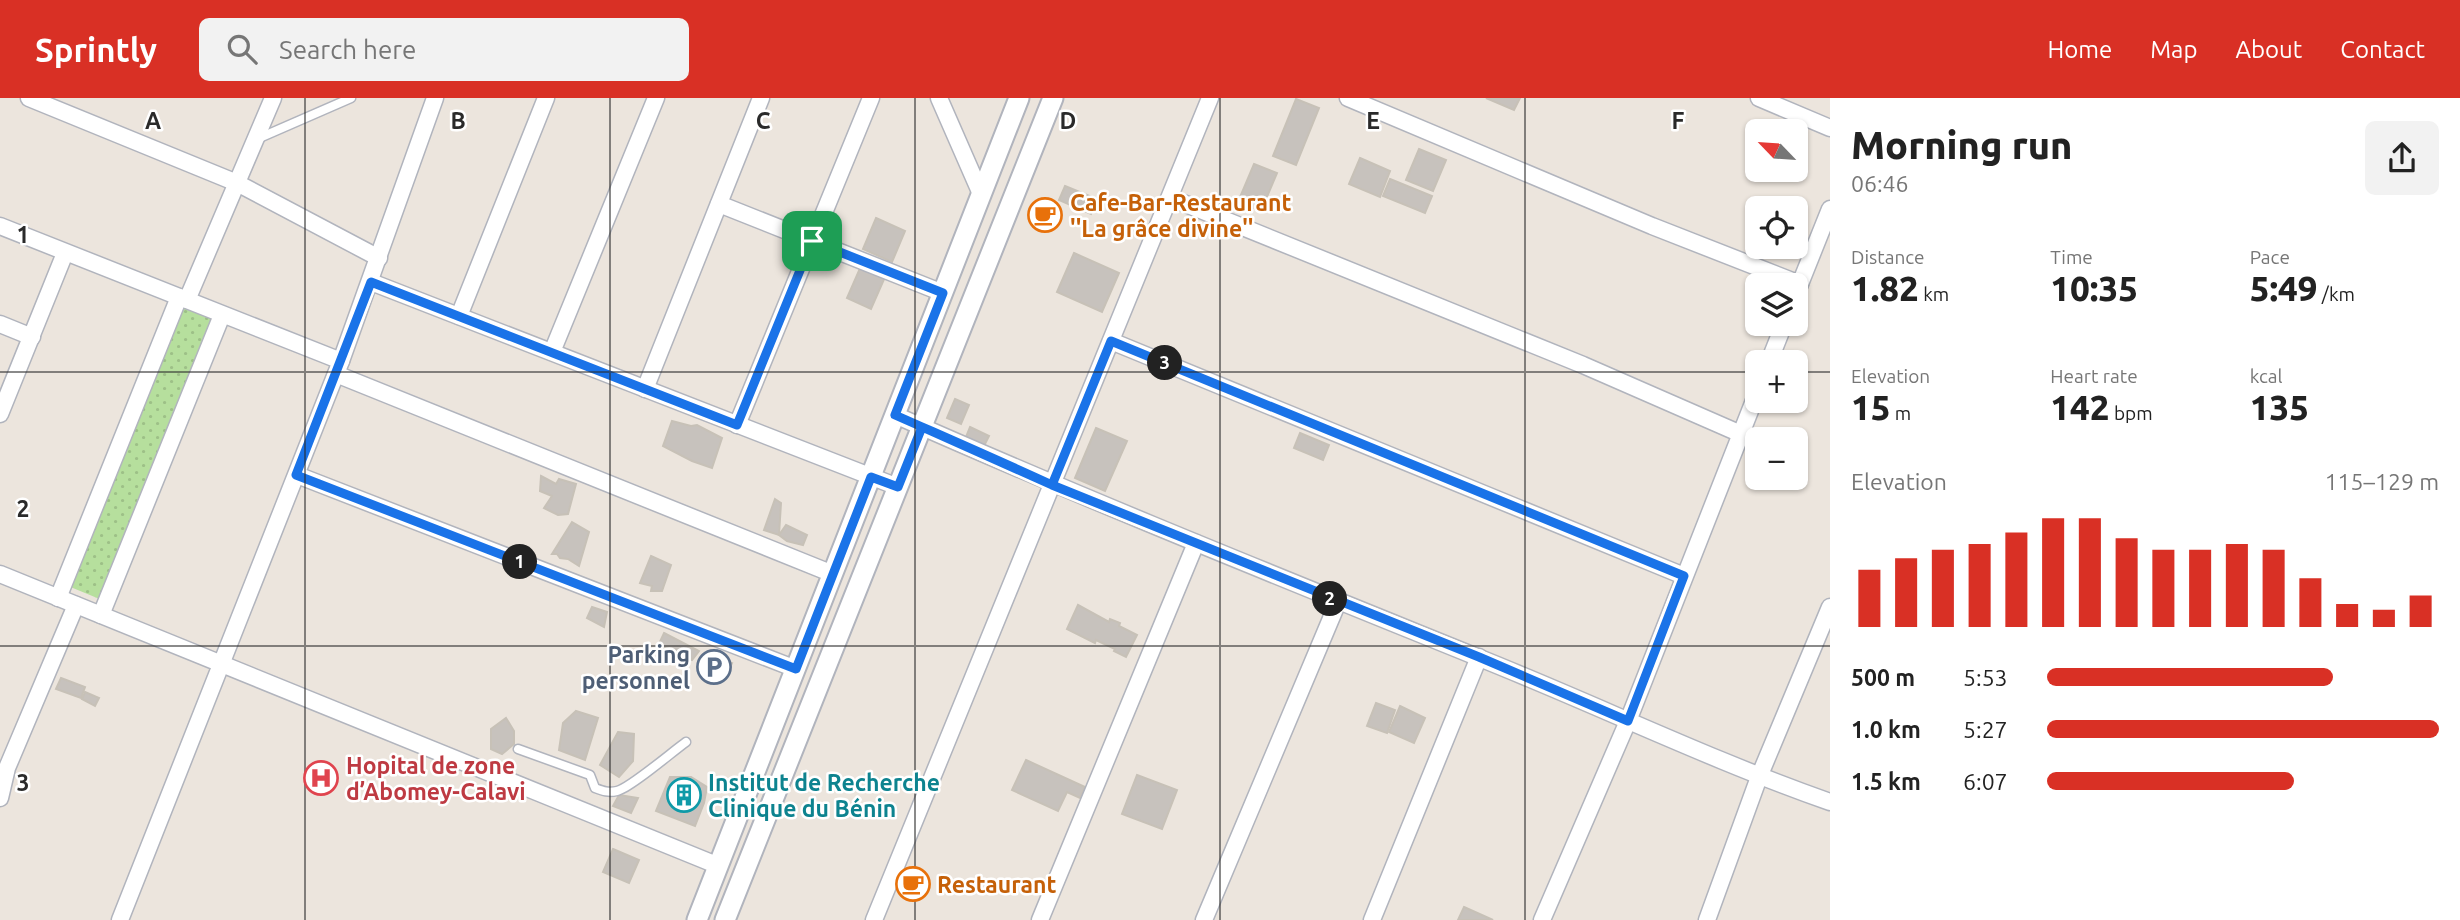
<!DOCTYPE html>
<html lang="en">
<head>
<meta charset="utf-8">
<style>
	:root { --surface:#fff; --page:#f2f2f2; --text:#222; --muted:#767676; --accent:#d93025 }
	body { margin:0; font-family:Ubuntu,sans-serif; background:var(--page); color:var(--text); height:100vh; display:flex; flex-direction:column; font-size:26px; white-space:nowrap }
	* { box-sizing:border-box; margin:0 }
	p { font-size:23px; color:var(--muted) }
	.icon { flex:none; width:38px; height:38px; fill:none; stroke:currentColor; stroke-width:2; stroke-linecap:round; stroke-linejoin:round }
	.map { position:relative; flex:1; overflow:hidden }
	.side { display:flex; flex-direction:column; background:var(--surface); width:630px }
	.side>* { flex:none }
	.needle { width:46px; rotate:295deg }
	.tools { position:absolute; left:1745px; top:21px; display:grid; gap:14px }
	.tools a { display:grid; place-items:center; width:63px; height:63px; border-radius:10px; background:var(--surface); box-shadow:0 2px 5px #0004; font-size:35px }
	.pin { position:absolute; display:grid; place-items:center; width:60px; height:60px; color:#fff; margin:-30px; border-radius:14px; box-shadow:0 4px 10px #0006 }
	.km { position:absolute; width:35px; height:35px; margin:-18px; border-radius:50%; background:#222; color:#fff; font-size:19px; line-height:35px; text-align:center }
	.round { display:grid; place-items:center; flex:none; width:74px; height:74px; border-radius:10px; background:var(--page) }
	.head { display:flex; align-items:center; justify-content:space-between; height:119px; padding:0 21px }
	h1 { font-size:38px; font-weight:800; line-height:52px }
	.figures { display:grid; grid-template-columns:repeat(3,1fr); gap:10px; height:119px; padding:7px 21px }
	.figures div { display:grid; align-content:center }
	.figures b { font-size:35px; font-weight:800 }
	.figures small { font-size:19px; font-weight:400 }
	.figures p { font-size:19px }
	.chart { height:196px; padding:14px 21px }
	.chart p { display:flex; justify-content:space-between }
	.chart svg { width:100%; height:126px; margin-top:7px; stroke:var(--accent); stroke-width:6 }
	ul { padding:0 21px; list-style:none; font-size:23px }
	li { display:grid; grid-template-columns:112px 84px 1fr; align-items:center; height:52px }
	li i { height:18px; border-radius:9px; background:var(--accent) }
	header { display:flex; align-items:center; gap:42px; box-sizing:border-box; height:98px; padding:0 35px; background:var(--accent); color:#fff }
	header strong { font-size:33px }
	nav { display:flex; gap:38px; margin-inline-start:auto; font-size:24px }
	.search { width:490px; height:63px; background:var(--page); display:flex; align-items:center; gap:18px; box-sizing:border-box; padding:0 24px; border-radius:10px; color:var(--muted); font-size:26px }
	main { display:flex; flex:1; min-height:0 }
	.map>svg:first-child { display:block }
	.grass { fill:url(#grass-dots) }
	.building { fill:#c7c2bd; stroke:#c7c1b7; stroke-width:2 }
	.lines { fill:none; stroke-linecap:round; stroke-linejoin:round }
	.service-casing { stroke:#b1b4bd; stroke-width:11 }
	.minor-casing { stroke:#b1b4bd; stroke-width:19 }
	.tertiary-casing { stroke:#b1b4bd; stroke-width:23 }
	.service { stroke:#fff; stroke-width:8 }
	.minor { stroke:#fff; stroke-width:16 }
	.tertiary { stroke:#fff; stroke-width:19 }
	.route-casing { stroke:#fff; stroke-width:14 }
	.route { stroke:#1a73e8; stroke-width:9 }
	.grid { fill:none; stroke:#2a2a2a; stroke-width:2; stroke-opacity:0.55 }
	.labels { text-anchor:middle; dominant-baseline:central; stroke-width:5; stroke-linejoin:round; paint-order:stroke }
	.food-label { font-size:23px; font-weight:bold; fill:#c56008; stroke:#fff; text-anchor:start }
	.service-label { font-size:23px; font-weight:bold; fill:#4e5e75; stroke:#fff; text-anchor:end }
	.health-label { font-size:23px; font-weight:bold; fill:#be3a42; stroke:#fff; text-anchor:start }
	.culture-label { font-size:23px; font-weight:bold; fill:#0d838f; stroke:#fff; text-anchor:start }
	.grid-label { font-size:23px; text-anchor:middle; font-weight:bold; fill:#2a2a2a; stroke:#fff; stroke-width:5; stroke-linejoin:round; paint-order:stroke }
</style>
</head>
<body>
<header>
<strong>Sprintly</strong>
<div class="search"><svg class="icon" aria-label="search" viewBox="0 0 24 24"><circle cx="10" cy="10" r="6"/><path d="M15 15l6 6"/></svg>Search here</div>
<nav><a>Home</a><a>Map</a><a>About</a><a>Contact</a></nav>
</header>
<main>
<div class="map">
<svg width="1830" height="822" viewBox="0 0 1830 822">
	<defs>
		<pattern id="grass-dots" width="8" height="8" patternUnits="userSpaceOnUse" patternTransform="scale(1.75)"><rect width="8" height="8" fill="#b6df9d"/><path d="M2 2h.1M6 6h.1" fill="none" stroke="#9dc087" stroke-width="1.8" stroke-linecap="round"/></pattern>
	</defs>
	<rect width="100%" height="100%" fill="#ece5dd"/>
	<!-- grass -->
	<path class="grass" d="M181,208L215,222L102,502L68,488Z"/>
	<!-- building -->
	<g class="building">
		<path d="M1486,0H1520L1514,12Z"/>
		<path d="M1296,1L1319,10L1296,67L1273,58Z"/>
		<path d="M1419,51L1446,62L1433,93L1406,82Z"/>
		<path d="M1360,60L1390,73L1380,99L1349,86Z"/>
		<path d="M1254,66L1277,75L1261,113L1238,104Z"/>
		<path d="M1390,81L1432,98L1425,115L1383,98Z"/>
		<path d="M1065,88L1097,101L1091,116L1059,102Z"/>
		<path d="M876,120L905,133L892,164L863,151Z"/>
		<path d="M1074,155L1119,175L1102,214L1057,194Z"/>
		<path d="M861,168L885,179L871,211L847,200Z"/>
		<path d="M955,301L969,307L961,326L947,320Z"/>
		<path d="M672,323L691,328L697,327L722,340L712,370L692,363L663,348Z"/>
		<path d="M970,329L989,338L984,348L966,339Z"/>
		<path d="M1096,330L1127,343L1105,393L1075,380Z"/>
		<path d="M1300,335L1329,347L1323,362L1294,350Z"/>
		<path d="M541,378L556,386L559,381L576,386L568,416L558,417L544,410L552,398L540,393Z"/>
		<path d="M775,401L781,405L779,437L764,432Z"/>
		<path d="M572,424L589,434L579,468L568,461L560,460L557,456H552Z"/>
		<path d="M786,427L807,437L803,447L787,443L779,437Z"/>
		<path d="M651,458L671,467L662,493H651L652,488L640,485Z"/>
		<path d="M1078,507L1109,524L1110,521L1120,525L1119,528L1137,537L1126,559L1114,553L1115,551L1096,542L1095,545L1067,531Z"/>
		<path d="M592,509L607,514L604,529L587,520Z"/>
		<path d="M664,535L699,553L692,562L658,548Z"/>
		<path d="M710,557L732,565L726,578L707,565Z"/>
		<path d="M61,580L85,589L81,600L56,591Z"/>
		<path d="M85,594L99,600L95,608L82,601Z"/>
		<path d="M1376,605L1395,612L1387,635L1367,628Z"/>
		<path d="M1400,608L1425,620L1414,645L1389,634Z"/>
		<path d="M576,613L598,620L585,662L559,652L563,625Z"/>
		<path d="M506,620L514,633V646L502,656L491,651V631Z"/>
		<path d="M618,634L634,636L633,663L619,679L600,667Z"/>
		<path d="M1026,662L1085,689L1080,700L1067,694L1058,713L1012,692Z"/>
		<path d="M1137,677L1177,692L1162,731L1122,716Z"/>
		<path d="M670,679H691L707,689L704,705L695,728L656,713Z"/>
		<path d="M619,697L638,700L631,715L613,708Z"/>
		<path d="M613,751L639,762L629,785L603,774Z"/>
		<path d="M1464,809L1493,822H1458Z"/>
	</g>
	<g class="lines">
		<!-- service casing -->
		<g class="service-casing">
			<g id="service">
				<path d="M257,41L351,0"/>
				<path d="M518,651L590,677L595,690C603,693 608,695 617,693C630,690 672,654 686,644"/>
			</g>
		</g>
		<!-- minor casing -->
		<g class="minor-casing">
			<g id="minor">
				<path d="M29,0L237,85L379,160"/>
				<path d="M939,0L981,96"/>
				<path d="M1348,0L1652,128L1800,186"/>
				<path d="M1759,0L1830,30"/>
				<path d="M1171,100L1583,267L1741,336"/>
				<path d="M719,106L943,195"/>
				<path d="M0,128L341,263"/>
				<path d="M371,184L898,389"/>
				<path d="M1796,196L1830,111"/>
				<path d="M187,202L273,0"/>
				<path d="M459,218L546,0"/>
				<path d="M0,226L32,239"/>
				<path d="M1111,243L1684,478"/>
				<path d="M552,254L656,0"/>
				<path d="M1769,264L1784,226"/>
				<path d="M336,276L833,476"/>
				<path d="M645,291L761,0"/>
				<path d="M0,316L65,155"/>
				<path d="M895,317C1087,402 1282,480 1477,559C1595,606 1710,662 1830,704"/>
				<path d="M737,327L871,0"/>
				<path d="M297,377L796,571"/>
				<path d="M0,476L719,768"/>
				<path d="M58,500L179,199"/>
				<path d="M101,517L222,217"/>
				<path d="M0,700L7,670L76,507"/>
				<path d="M120,822L341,263L435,0"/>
				<path d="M874,822L1210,0"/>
				<path d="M1040,822L1196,445"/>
				<path d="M1204,822L1338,504"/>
				<path d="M1372,822L1479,559"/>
				<path d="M1542,822L1628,623L1757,295"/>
				<path d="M1707,822L1759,679L1830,509"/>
			</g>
		</g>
		<!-- tertiary casing -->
		<g class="tertiary-casing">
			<g id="tertiary">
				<path d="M697,822L1019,0"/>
				<path d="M725,822L1053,0"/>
			</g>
		</g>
		<!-- service -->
		<use href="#service" class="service"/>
		<!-- minor -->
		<use href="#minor" class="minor"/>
		<!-- tertiary -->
		<use href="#tertiary" class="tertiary"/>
	</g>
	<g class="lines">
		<!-- route casing -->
		<g class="route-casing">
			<path id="route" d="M812,143L737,327L371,184L296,377L796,571L871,379L898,389L922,329L1052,387L1479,559L1628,623L1684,478L1111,243L1052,387C1000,363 947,340 895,317L943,195L812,143"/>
		</g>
		<!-- route -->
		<use href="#route" class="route"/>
	</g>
	<!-- grid -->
	<path class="grid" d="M305,0V822M610,0V822M915,0V822M1220,0V822M1525,0V822M0,274H1757M1796,274H1830M0,548H1830"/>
	<!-- icons -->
	<defs>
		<g id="cafe-ring" transform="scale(1.75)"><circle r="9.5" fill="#fff" stroke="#e8710a" stroke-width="1.5"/><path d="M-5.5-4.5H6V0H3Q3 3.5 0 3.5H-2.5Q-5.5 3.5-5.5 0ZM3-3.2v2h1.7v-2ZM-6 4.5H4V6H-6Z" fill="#e8710a"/></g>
		<g id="parking-ring" transform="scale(1.75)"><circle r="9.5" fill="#fff" stroke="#5c6f8a" stroke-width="1.5"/><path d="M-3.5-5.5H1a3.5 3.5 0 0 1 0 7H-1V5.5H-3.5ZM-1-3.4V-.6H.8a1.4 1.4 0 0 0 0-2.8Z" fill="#5c6f8a"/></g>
		<g id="hospital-ring" transform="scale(1.75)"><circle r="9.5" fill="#fff" stroke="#e0444e" stroke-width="1.5"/><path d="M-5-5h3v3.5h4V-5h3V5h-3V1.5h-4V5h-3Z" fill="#e0444e"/></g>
		<g id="building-ring" transform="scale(1.75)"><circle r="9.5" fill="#fff" stroke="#0f9aa8" stroke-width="1.5"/><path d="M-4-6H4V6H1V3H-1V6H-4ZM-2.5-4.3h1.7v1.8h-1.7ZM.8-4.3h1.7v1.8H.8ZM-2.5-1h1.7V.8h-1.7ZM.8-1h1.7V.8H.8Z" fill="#0f9aa8"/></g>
	</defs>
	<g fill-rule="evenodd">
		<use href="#cafe-ring" x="1045" y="117"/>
		<use href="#parking-ring" x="714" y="569"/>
		<use href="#hospital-ring" x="321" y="680"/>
		<use href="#building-ring" x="684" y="697"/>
		<use href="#cafe-ring" x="913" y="786"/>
	</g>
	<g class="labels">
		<!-- food labels -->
		<g class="food-label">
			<text x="1070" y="104">Cafe-Bar-Restaurant<tspan x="1070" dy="26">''La grâce divine''</tspan></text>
			<text x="937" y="786">Restaurant</text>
		</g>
		<!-- service labels -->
		<g class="service-label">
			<text x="690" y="556">Parking<tspan x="690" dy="26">personnel</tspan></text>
		</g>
		<!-- health labels -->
		<g class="health-label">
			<text x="346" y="667">Hopital de zone<tspan x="346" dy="26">d’Abomey-Calavi</tspan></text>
		</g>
		<!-- culture labels -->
		<g class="culture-label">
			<text x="708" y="684">Institut de Recherche<tspan x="708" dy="26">Clinique du Bénin</tspan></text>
		</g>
	</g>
	<g class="grid-label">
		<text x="153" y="31">A</text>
		<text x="458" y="31">B</text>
		<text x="763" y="31">C</text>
		<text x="1068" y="31">D</text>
		<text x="1373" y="31">E</text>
		<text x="1678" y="31">F</text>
		<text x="23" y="145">1</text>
		<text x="23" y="419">2</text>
		<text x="23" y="693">3</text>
	</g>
</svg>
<div class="tools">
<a><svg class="needle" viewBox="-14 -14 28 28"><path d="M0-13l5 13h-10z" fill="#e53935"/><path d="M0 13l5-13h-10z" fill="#767676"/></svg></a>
<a><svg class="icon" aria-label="locate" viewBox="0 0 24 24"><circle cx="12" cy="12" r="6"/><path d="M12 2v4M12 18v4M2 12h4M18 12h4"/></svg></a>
<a><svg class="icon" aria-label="layers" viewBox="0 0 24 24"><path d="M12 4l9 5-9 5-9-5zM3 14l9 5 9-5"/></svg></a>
<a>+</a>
<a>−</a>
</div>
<div class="pin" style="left:812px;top:143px;background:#1e9e55"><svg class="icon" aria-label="arrive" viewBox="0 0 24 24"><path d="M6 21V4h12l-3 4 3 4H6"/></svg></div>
<b class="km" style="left:520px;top:464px">1</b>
<b class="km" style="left:1330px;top:501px">2</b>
<b class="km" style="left:1165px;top:265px">3</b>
</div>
<section class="side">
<div class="head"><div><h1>Morning run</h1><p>06:46</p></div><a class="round"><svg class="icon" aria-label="share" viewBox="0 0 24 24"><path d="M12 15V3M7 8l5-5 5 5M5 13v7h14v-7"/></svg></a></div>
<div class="figures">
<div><p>Distance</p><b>1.82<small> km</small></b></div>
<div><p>Time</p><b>10:35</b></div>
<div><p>Pace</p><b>5:49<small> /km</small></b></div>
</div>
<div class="figures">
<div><p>Elevation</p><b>15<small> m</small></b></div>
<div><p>Heart rate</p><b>142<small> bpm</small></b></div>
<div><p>kcal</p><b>135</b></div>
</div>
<div class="chart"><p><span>Elevation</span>115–129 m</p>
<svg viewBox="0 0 160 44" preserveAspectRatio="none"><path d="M5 44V24M15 44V20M25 44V17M35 44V15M45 44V11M55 44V6M65 44V6M75 44V13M85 44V17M95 44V17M105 44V15M115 44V17M125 44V27M135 44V36M145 44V38M155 44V33"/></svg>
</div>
<ul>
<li><b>500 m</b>5:53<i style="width:73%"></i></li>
<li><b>1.0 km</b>5:27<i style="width:100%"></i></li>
<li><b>1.5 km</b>6:07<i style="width:63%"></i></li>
</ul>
</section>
</main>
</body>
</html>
